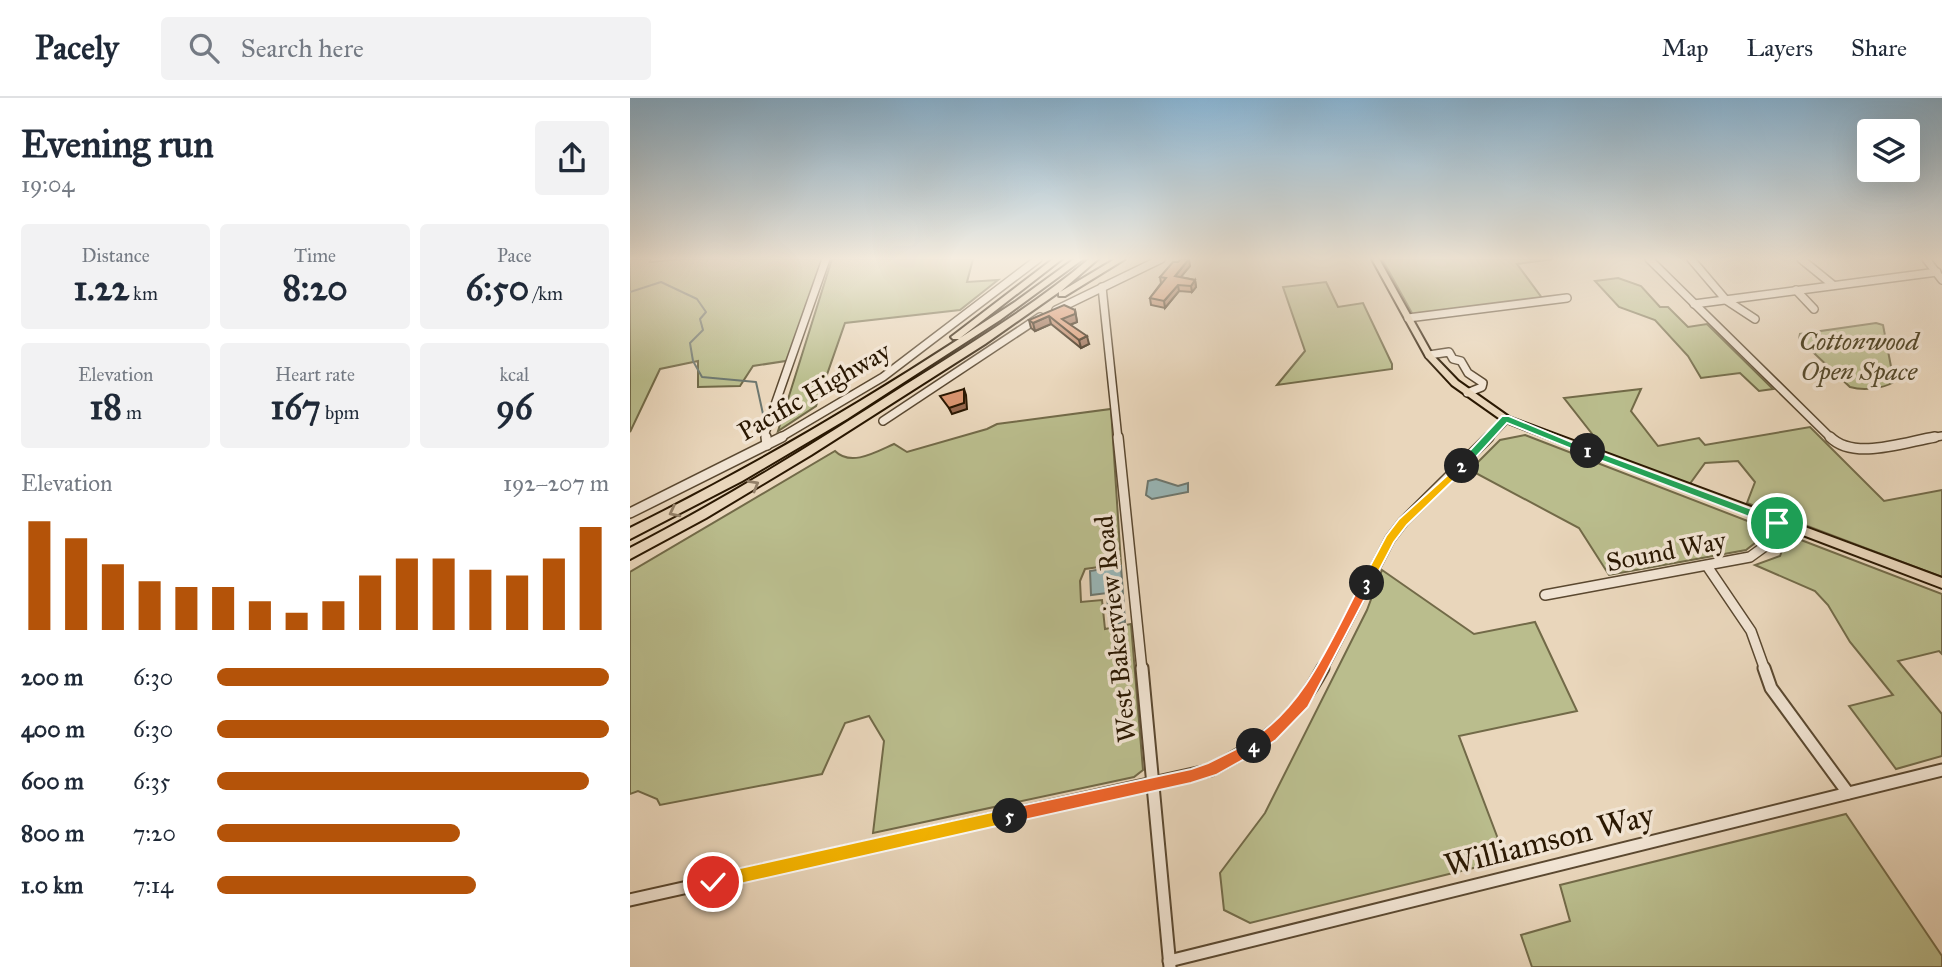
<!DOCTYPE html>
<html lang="en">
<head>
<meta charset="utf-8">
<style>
	:root { --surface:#fff; --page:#f2f2f3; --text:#1f2937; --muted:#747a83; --line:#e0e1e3; --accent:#b45309 }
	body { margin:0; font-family:"IM FELL Great Primer",serif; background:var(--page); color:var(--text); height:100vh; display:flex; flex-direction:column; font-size:26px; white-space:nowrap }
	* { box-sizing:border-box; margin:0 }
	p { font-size:23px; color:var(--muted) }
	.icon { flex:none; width:38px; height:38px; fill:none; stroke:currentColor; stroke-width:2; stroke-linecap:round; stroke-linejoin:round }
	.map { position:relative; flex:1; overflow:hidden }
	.sheet { display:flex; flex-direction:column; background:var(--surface); width:630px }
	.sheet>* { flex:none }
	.controls { position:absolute; left:1227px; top:21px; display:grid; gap:14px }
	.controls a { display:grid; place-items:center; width:63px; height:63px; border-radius:7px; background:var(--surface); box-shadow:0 7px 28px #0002; font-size:35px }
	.pin { position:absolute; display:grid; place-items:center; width:60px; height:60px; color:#fff; margin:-30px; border:4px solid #fff; border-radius:50%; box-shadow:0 2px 7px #0007 }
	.km { position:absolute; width:35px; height:35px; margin:-18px; border-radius:50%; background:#222; color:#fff; font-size:19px; line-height:35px; text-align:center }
	.round { display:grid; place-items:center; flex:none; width:74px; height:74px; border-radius:7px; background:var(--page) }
	.overview { display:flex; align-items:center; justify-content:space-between; height:119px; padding:0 21px }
	h1 { font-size:38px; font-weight:700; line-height:52px }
	.metrics { display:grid; grid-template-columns:repeat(3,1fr); gap:10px; height:119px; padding:7px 21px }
	.metrics div { display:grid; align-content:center; border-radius:7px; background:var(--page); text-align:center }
	.metrics b { font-size:35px; font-weight:700 }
	.metrics small { font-size:19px; font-weight:400 }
	.metrics p { font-size:19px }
	.chart { height:196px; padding:14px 21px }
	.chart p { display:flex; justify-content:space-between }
	.chart svg { width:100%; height:126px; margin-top:7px; stroke:var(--accent); stroke-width:6 }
	ul { padding:0 21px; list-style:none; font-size:23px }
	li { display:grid; grid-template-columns:112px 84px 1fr; align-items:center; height:52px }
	li i { height:18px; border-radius:9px; background:var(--accent) }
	header { display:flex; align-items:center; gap:42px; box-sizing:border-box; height:98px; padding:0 35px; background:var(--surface); border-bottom:2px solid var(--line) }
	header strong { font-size:33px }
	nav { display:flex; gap:38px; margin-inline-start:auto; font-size:24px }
	.search { width:490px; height:63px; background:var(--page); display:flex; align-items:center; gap:18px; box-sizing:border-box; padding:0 24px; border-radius:7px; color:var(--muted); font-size:26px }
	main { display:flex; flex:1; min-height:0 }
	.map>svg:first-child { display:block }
	.green { fill:#babd8d; stroke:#726a48; stroke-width:2 }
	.water { fill:#99b7b8; stroke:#6d776f; stroke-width:2 }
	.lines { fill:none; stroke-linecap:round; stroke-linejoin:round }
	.stream { stroke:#6d776f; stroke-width:2 }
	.minor-far2-casing { stroke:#5a4830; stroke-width:10 }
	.minor-far1-casing { stroke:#5a4830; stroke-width:12 }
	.minor-casing { stroke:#5a4830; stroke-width:15 }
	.major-casing { stroke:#2a1802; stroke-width:4 }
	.highway-casing { stroke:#2a1802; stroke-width:4 }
	.minor-far2 { stroke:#f1e4d3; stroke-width:7 }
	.minor-far1 { stroke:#f1e4d3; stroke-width:9 }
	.minor { stroke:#f1e4d3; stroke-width:11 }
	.major { fill:#e9d6bb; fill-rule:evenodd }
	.highway { fill:#e9d6bb; fill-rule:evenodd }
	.wall { fill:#ba7f5f; stroke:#2a1802; stroke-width:2 }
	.shaded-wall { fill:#97684e; stroke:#2a1802; stroke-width:2 }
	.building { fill:#d8946f; stroke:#2a1802; stroke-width:2 }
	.oneway { stroke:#938068 }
	.split-1 { fill:#22a559; stroke:#fff; stroke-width:2 }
	.split-2 { fill:#22a559; stroke:#fff; stroke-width:2 }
	.split-3 { fill:#f5b400; stroke:#fff; stroke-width:2 }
	.split-4 { fill:#f0652b; stroke:#fff; stroke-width:2 }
	.split-5 { fill:#f0652b; stroke:#fff; stroke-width:2 }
	.split-6 { fill:#f5b400; stroke:#fff; stroke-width:2 }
	.labels { text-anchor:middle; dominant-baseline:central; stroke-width:7; stroke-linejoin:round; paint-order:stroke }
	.park-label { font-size:26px; font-style:italic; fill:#554a2c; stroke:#f1e4d3 }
	.street-label { font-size:26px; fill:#2a1802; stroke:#f1e4d3 }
	.near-street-label { font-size:32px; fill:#2a1802; stroke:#f1e4d3 }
</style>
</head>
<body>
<header>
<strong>Pacely</strong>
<div class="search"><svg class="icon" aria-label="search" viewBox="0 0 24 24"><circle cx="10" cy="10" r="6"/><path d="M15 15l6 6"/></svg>Search here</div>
<nav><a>Map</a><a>Layers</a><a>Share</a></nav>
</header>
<main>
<section class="sheet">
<div class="overview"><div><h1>Evening run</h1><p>19:04</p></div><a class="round"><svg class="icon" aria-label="share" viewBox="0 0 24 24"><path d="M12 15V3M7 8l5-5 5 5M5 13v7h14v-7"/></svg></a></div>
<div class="metrics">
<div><p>Distance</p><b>1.22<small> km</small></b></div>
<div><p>Time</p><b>8:20</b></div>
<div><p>Pace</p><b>6:50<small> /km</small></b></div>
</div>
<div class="metrics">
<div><p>Elevation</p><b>18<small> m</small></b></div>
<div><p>Heart rate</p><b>167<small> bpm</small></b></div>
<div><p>kcal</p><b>96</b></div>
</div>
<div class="chart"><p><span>Elevation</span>192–207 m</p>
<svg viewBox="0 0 160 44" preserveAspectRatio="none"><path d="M5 44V6M15 44V12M25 44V21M35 44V27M45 44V29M55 44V29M65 44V34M75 44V38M85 44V34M95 44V25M105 44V19M115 44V19M125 44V23M135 44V25M145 44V19M155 44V8"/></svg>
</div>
<ul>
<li><b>200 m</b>6:30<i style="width:100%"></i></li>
<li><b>400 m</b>6:30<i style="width:100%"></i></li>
<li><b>600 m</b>6:35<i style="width:95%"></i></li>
<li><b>800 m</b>7:20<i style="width:62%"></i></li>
<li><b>1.0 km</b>7:14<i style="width:66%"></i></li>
</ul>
</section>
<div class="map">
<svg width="1312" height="869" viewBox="0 0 1312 869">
	<rect width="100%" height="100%" fill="#e9d6bb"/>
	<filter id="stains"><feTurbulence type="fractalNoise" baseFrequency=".00286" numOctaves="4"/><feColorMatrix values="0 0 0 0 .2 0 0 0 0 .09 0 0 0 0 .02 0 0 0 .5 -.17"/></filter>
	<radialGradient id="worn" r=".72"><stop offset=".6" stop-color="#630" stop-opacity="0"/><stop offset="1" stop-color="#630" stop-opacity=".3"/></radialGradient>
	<!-- green -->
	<g class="green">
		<path d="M0,161H21L20,164L51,161H192L162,262L123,268L110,288L68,289V263L30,271L0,334Z"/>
		<path d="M202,161H343L337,184L368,182L330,212L215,225L186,308L148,333Z"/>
		<path d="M752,161H924L887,166L912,200L783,217Z"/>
		<path d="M988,180L1011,188L1030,209H1038L1058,229L1077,226L1143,291L1129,293L1110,275L1071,280L1058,258L1025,222L989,209L965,183Z"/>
		<path d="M696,184L708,209L733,205L762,266V271L647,287L675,253L653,189Z"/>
		<path d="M1246,225L1253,227L1264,284C1252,291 1233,293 1220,289L1169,241L1170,236Z"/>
		<path d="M1011,291L1001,313L1028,348L1069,340L1075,347L1180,329L1254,403L1312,392V479L1117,405L1125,384L1108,363L1075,365L1059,387L968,353L970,346L934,300Z"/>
		<path d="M481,311L491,466L455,471L450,483L451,504L472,502L475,531L501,526L513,672L504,679L243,735L254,643L239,618L215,625L192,676L30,707L27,701L8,693L0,696V474L205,353C221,369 246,354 264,346L277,354L357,331L367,326Z"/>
		<path d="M895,337L1128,427L1130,441L1116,452L979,477L949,430L840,372L870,342Z"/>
		<path d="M1158,437L1312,496V556L1309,553L1268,563L1312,616V658L1266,671L1219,608L1263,597L1220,544L1198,507L1185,493L1125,467L1150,458Z"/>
		<path d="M752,472L844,536L905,524L947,613L829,638L876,762L620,825L594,812L590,775L635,715L737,512Z"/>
		<path d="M1216,716L1312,858V869H902L891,837L940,823L930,787Z"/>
	</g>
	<!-- water -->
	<g class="water">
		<path d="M526,381L548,388L558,385V394L522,401L516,397L518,383Z"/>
		<path d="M491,468L495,524L479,527L477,495L461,497L460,473Z"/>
	</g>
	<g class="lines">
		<!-- stream -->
		<path class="stream" d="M0,194L31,184L67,201L76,214L70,221L73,232L60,245L63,263L72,279L126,284L133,316L131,324"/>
		<!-- minor-far2 casing -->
		<g class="minor-far2-casing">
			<g id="minor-far2">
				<path d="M1019,161L1202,341"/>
				<path d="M1061,161L1096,202L1125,221"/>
				<path d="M1171,161L1203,187"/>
				<path d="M1296,161L1312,182"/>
				<path d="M472,189L488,341"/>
				<path d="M1166,192L1184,211"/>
				<path d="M1064,206L1307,174"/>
				<path d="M426,212L531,161"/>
				<path d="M778,220L937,200"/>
				<path d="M799,257L819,254L823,261L831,263L838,275L853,285L852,289L837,295"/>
				<path d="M253,323L410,219"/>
				<path d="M136,341L135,335L196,161"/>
				<path d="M148,341L253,279L408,161"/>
				<path d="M857,341L876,321"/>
				<path d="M1295,341L1312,338"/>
			</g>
		</g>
		<!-- minor-far1 casing -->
		<g class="minor-far1-casing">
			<g id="minor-far1">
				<path d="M136,339L137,347"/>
				<path d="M488,339L512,572"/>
				<path d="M1200,339C1224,363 1275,344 1305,339"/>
				<path d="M0,415L152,339"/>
				<path d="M1077,468L1121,533L1135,572"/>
				<path d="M915,497L1120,459L1138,446L1147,425"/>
				<path d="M692,572L760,441L773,424L859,339"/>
			</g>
		</g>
		<!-- minor casing -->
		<g class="minor-casing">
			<g id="minor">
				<path d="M512,570L540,869"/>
				<path d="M1134,570L1141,590L1218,695"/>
				<path d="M0,802L581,672C634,643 663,626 693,570"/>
				<path d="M539,863L1312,672"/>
			</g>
		</g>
		<!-- major casing -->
		<g class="major-casing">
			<path id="major" d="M742,161H749L802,256L828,283L879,319L1312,480V490L873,323L822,287L796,259Z"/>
		</g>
		<!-- highway casing -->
		<g class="highway-casing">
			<g id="highway">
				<path d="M423,161H432L330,240L385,204L444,161H453L370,222L217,321L112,383L0,441V430C113,374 223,310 329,241H323L321,239Z"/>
				<path d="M459,161H468L430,194L485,161H495L435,198H429V194L355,246L181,357L76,420L0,461V450C95,401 185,345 275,287C338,247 402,209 459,161Z"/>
			</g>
		</g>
		<!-- minor-far2 -->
		<use href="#minor-far2" class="minor-far2"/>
		<!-- minor-far1 -->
		<use href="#minor-far1" class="minor-far1"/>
		<!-- minor -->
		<use href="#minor" class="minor"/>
		<!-- major -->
		<use href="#major" class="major"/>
		<!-- highway -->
		<use href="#highway" class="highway"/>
	</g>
	<!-- wall -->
	<g class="wall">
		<path d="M560,168L550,179L565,182L566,189L562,194L549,193L535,210L521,207L520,200L531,185L530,179Z"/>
		<path d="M445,212L447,224L440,227L459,246L451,250L421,226L405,233L401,230L399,222Z"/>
	</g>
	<!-- shaded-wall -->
	<g class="shaded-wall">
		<path d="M559,161L560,168L546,185L545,178Z"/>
		<path d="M565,182L566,189L562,194L561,188Z"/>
		<path d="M548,187L549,193L535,210L534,203Z"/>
		<path d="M445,212L447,224L434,229L432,221Z"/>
		<path d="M419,218L421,226L405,233L403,225Z"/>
		<path d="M457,238L459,246L451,250L449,242Z"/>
		<path d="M334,291L336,297L337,311L322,316L319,310Z"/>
	</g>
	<!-- building -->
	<g class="building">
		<path d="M551,161H559L545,178L565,182L561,188L548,187L534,203L520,200L536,180L530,179L543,164H548Z"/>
		<path d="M434,207L445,212V216L432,221L457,238L449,242L419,218L403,225L399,222Z"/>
		<path d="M334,291V305L319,310L310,298Z"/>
	</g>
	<!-- one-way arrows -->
	<defs><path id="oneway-chevron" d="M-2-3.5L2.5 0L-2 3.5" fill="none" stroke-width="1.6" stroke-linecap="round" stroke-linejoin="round" transform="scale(1.75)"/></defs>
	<g class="oneway">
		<use href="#oneway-chevron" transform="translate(124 387) rotate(-30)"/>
		<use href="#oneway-chevron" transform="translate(44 414) rotate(153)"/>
	</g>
	<!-- sky -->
	<linearGradient id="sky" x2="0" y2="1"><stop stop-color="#88b5d5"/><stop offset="0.57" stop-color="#f5ede0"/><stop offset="1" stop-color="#f5ede0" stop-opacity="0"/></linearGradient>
	<rect width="1312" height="282" fill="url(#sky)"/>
	<!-- split-1 -->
	<path class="split-1" d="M958,350L1151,422L1152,425L1151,428H1143L954,356L953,353Z"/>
	<!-- split-2 -->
	<path class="split-2" d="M872,318H879L963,353L954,356L877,325L836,370H828V365Z"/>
	<!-- split-3 -->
	<path class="split-3" d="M832,364L836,365V370L777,427L764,444L741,488H733L731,485L756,438L769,421Z"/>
	<!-- split-4 -->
	<path class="split-4" d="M737,480L743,485L678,609L646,642L629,653H619V643C676,608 702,539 733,481Z"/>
	<!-- split-5 -->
	<path class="split-5" d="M624,642L629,643V653L586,677L561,685L380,725L375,723L373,718L375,712L380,710L561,671L578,665Z"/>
	<!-- split-6 -->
	<path class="split-6" d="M380,710L386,712L388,718L386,723L380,725L83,792L77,789L75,784L77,778L83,776Z"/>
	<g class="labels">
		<!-- park labels -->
		<g class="park-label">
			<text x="1229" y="243">Cottonwood<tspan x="1229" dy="30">Open Space</tspan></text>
		</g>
		<!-- street labels -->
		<g class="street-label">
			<text transform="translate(184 293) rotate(-30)">Pacific Highway</text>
			<text transform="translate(1036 453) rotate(-11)">Sound Way</text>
			<text transform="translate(485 531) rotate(-96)">West Bakerview Road</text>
		</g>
		<!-- near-street labels -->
		<g class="near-street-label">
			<text transform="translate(919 742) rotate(-14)">Williamson Way</text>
		</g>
	</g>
	<rect width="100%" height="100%" filter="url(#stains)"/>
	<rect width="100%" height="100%" fill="url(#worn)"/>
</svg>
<div class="controls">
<a><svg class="icon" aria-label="layers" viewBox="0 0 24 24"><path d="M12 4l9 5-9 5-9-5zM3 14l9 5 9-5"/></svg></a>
</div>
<div class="pin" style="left:1147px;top:425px;background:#1e9e55"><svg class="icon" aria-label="arrive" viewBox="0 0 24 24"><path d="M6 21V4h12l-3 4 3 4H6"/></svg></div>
<div class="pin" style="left:83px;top:784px;background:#d93025"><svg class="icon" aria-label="check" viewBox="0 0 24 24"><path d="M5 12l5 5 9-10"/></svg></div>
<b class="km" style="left:958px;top:353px">1</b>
<b class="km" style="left:832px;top:368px">2</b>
<b class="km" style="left:737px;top:485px">3</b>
<b class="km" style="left:624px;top:648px">4</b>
<b class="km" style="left:380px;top:718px">5</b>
</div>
</main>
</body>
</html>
